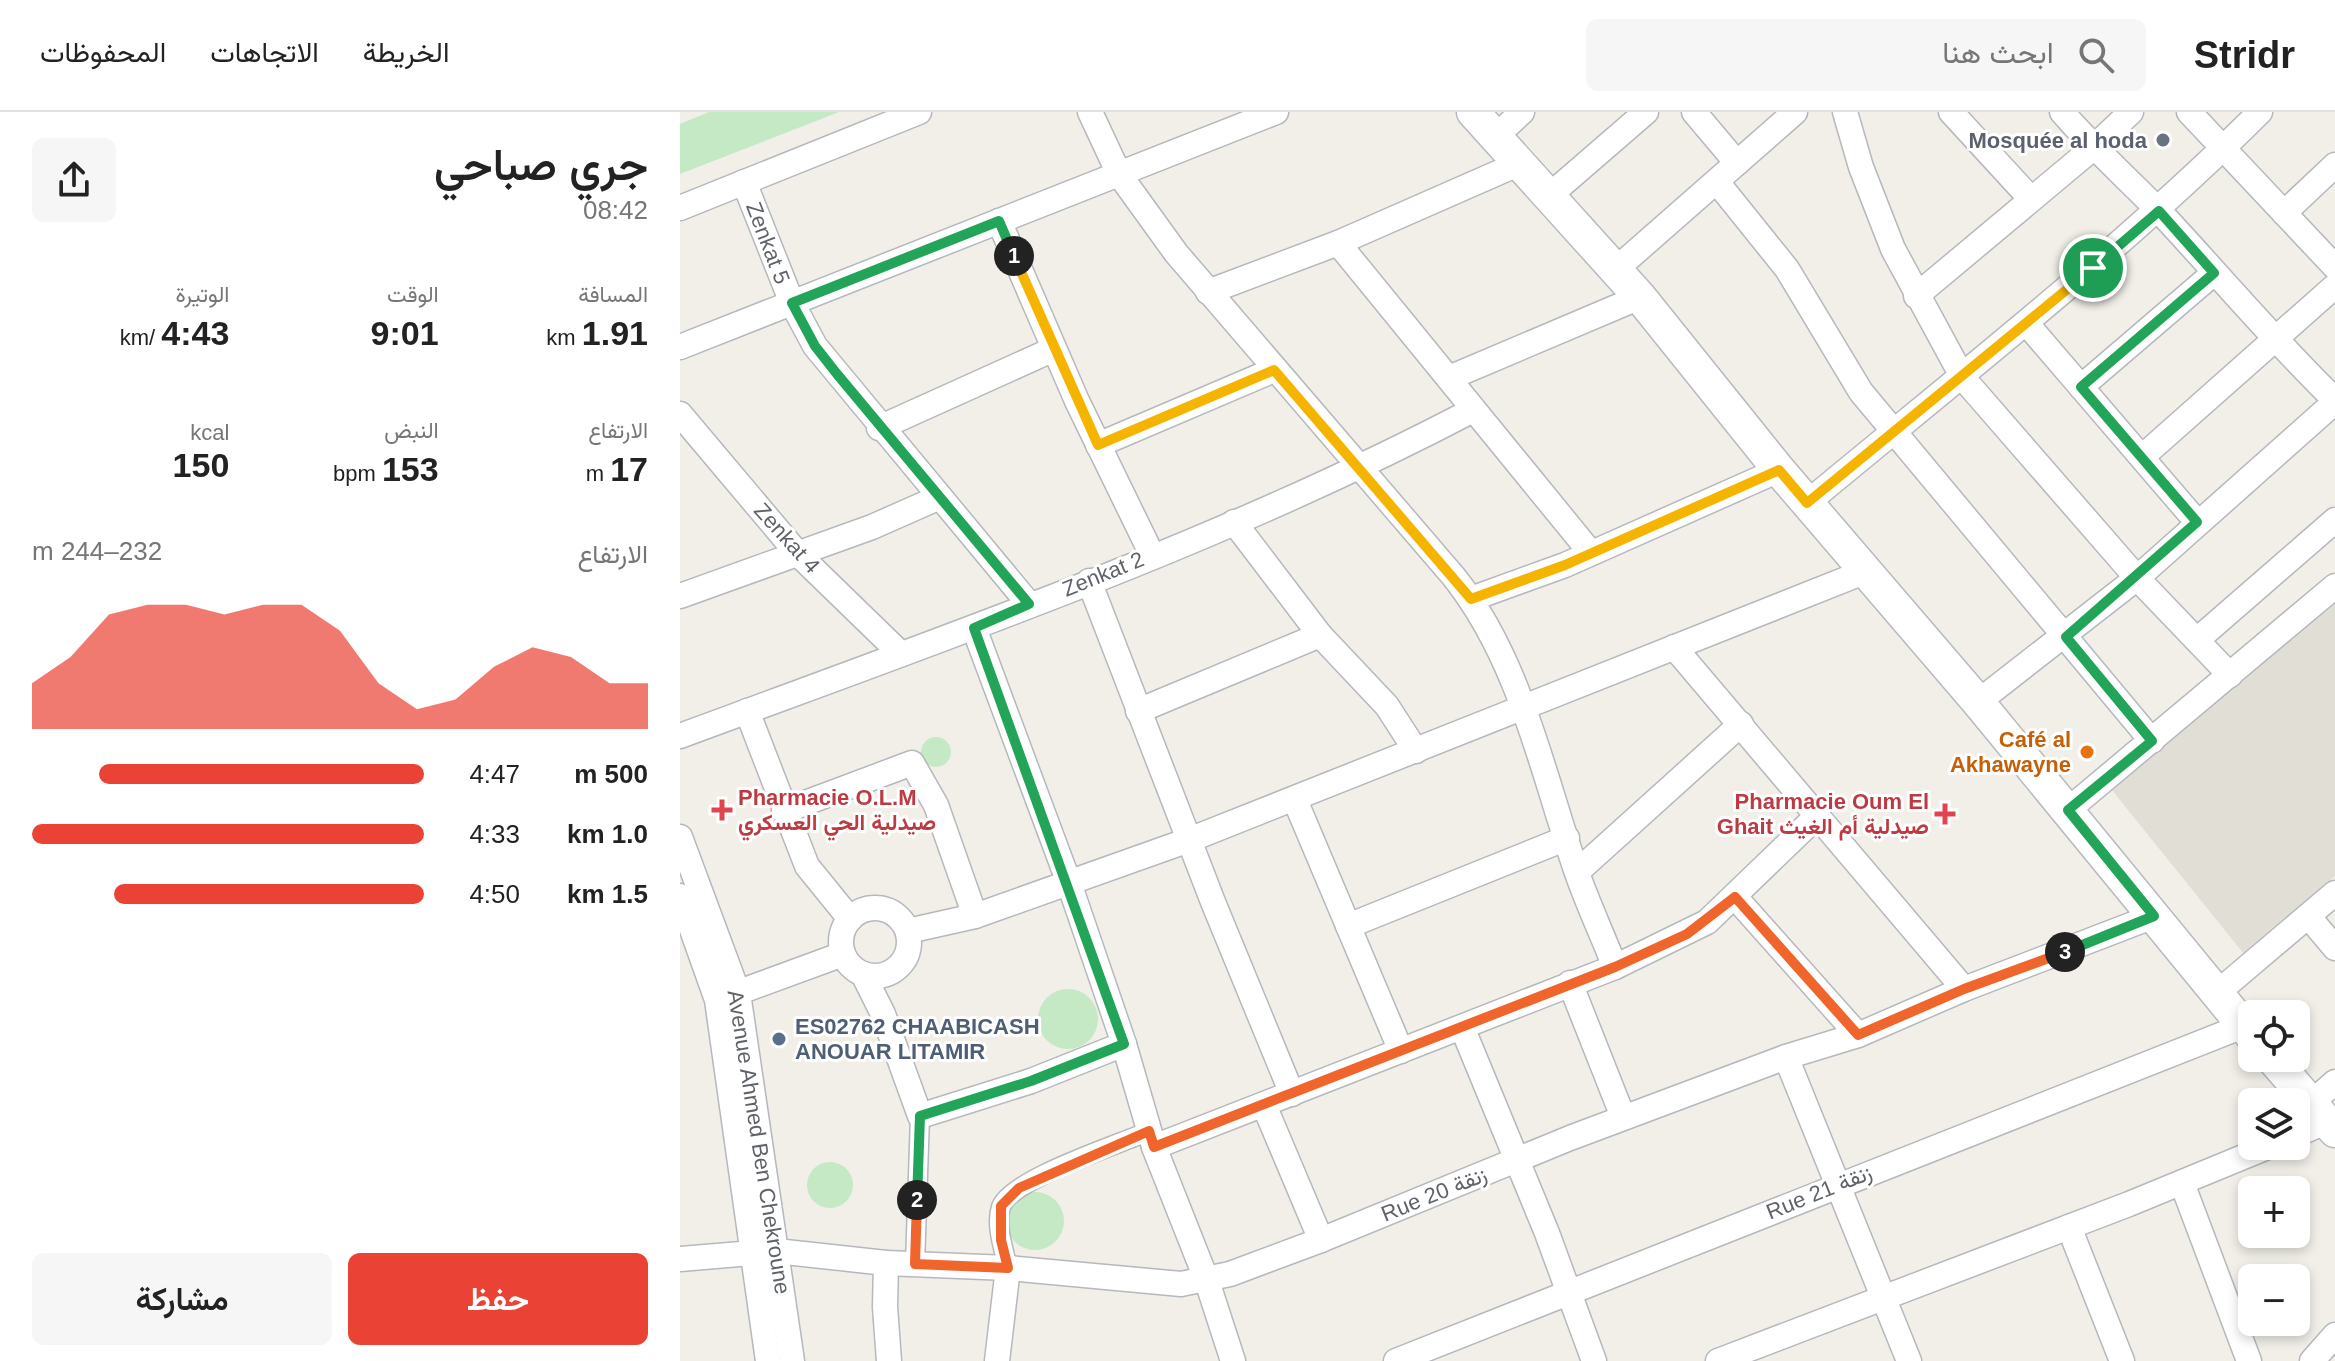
<!DOCTYPE html>
<html lang="ar">
<head>
<meta charset="utf-8">
<style>
	:root { --surface:#fff; --page:#f6f6f6; --text:#222; --muted:#767676; --line:#e0e0e0; --accent:#ea4335 }
	body { margin:0; font-family:Arial,Vazirmatn,sans-serif; background:var(--page); color:var(--text); direction:rtl; height:100vh; display:flex; flex-direction:column; font-size:30px; white-space:nowrap }
	* { box-sizing:border-box; margin:0 }
	p { font-size:26px; color:var(--muted) }
	.icon { flex:none; width:44px; height:44px; fill:none; stroke:currentColor; stroke-width:2; stroke-linecap:round; stroke-linejoin:round }
	.map { position:relative; flex:1; overflow:hidden; direction:ltr }
	.sheet { display:flex; flex-direction:column; background:var(--surface); width:680px }
	.sheet>* { flex:none }
	.controls { position:absolute; left:1558px; top:888px; display:grid; gap:16px }
	.controls a { display:grid; place-items:center; width:72px; height:72px; border-radius:12px; background:var(--surface); box-shadow:0 4px 12px #0003; font-size:40px }
	.pin { position:absolute; display:grid; place-items:center; width:68px; height:68px; color:#fff; margin:-34px; border:4px solid #fff; border-radius:50%; box-shadow:0 2px 8px #0007 }
	.km { position:absolute; width:40px; height:40px; margin:-20px; border-radius:50%; background:#222; color:#fff; font-size:22px; line-height:40px; text-align:center }
	.round { display:grid; place-items:center; flex:none; width:84px; height:84px; border-radius:12px; background:var(--page) }
	.headline { display:flex; align-items:center; justify-content:space-between; height:136px; padding:0 32px }
	h1 { font-size:44px; font-weight:600; line-height:60px }
	.metrics { display:grid; grid-template-columns:repeat(3,1fr); gap:12px; height:136px; padding:8px 32px }
	.metrics div { display:grid; align-content:center }
	.metrics b { font-size:34px; font-weight:600 }
	.metrics small { font-size:22px; font-weight:400 }
	.metrics p { font-size:22px }
	.chart { height:224px; padding:16px 32px }
	.chart p { display:flex; justify-content:space-between }
	.chart svg { width:100%; height:144px; margin-top:8px; fill:var(--accent); opacity:.7 }
	.button { display:flex; gap:16px; margin-top:auto; padding:16px 32px }
	.button a { flex:1; height:92px; border-radius:12px; background:var(--accent); color:#fff; font-size:32px; font-weight:600; line-height:92px; text-align:center }
	.button a+a { background:var(--page); color:var(--text) }
	ul { padding:0 32px; list-style:none; font-size:26px }
	li { display:grid; grid-template-columns:128px 96px 1fr; align-items:center; height:60px }
	li i { height:20px; border-radius:10px; background:var(--accent) }
	header { display:flex; align-items:center; gap:48px; box-sizing:border-box; height:112px; padding:0 40px; background:var(--surface); border-bottom:2px solid var(--line) }
	header strong { font-size:38px }
	nav { display:flex; gap:44px; margin-inline-start:auto; font-size:28px }
	.search { width:560px; height:72px; background:var(--page); display:flex; align-items:center; gap:20px; box-sizing:border-box; padding:0 28px; border-radius:12px; color:var(--muted); font-size:30px }
	main { display:flex; flex:1; min-height:0 }
	.map>svg:first-child { display:block }
	.education { fill:#e1ded6 }
	.green { fill:#c5e8c5 }
	.lines { fill:none; stroke-linecap:round; stroke-linejoin:round }
	.pedestrian-casing { stroke:#b5b8bc; stroke-width:21 }
	.minor-casing { stroke:#b5b8bc; stroke-width:27 }
	.secondary-casing { stroke:#b6babf; stroke-width:35 }
	.pedestrian { stroke:#fff; stroke-width:18 }
	.minor { stroke:#fff; stroke-width:24 }
	.secondary { stroke:#fff; stroke-width:32 }
	.split-1-casing { stroke:#fff; stroke-width:16 }
	.split-2-casing { stroke:#fff; stroke-width:16 }
	.split-3-casing { stroke:#fff; stroke-width:16 }
	.split-4-casing { stroke:#fff; stroke-width:16 }
	.split-1 { stroke:#f5b400; stroke-width:10 }
	.split-2 { stroke:#22a559; stroke-width:10 }
	.split-3 { stroke:#f0652b; stroke-width:10 }
	.split-4 { stroke:#22a559; stroke-width:10 }
	.worship-dot { fill:#6b7280; stroke:#fff; stroke-width:3 }
	.food-dot { fill:#e8710a; stroke:#fff; stroke-width:3 }
	.health-dot { fill:#e0444e; stroke:#fff; stroke-width:3 }
	.service-dot { fill:#5c6f8a; stroke:#fff; stroke-width:3 }
	.labels { text-anchor:middle; dominant-baseline:central; stroke-width:6; stroke-linejoin:round; paint-order:stroke }
	.worship-label { font-size:22px; font-weight:bold; fill:#5b616d; stroke:#fff; text-anchor:end }
	.street-label { font-size:22px; fill:#5f6368; stroke:#fff }
	.food-label { font-size:22px; font-weight:bold; fill:#c56008; stroke:#fff; text-anchor:end }
	.health-label { font-size:22px; font-weight:bold; fill:#be3a42; stroke:#fff; text-anchor:start }
	.service-label { font-size:22px; font-weight:bold; fill:#4e5e75; stroke:#fff; text-anchor:start }
</style>
</head>
<body>
<header>
<strong>Stridr</strong>
<div class="search"><svg class="icon" aria-label="search" viewBox="0 0 24 24"><circle cx="10" cy="10" r="6"/><path d="M15 15l6 6"/></svg>ابحث هنا</div>
<nav><a>الخريطة</a><a>الاتجاهات</a><a>المحفوظات</a></nav>
</header>
<main>
<div class="map">
<svg width="1655" height="1249" viewBox="0 0 1655 1249">
	<rect width="100%" height="100%" fill="#f1efe8"/>
	<!-- education -->
	<path class="education" d="M1655,480V764L1564,842L1427,672Z"/>
	<!-- green -->
	<g class="green">
		<path d="M29,0H159L0,62V12Z"/>
		<circle cx="256" cy="640" r="15"/>
		<circle cx="388" cy="907" r="30"/>
		<circle cx="150" cy="1073" r="23"/>
		<circle cx="355" cy="1109" r="29"/>
	</g>
	<g class="lines">
		<!-- pedestrian casing -->
		<g class="pedestrian-casing">
			<g id="pedestrian">
				<path d="M235,1152L240,1004"/>
				<path d="M328,1156C324,1138 315,1113 321,1095C331,1067 440,1032 469,1019"/>
			</g>
		</g>
		<!-- minor casing -->
		<g class="minor-casing">
			<g id="minor">
				<path d="M410,0L439,62L496,141L774,465C840,548 862,659 896,758C907,790 922,822 935,855"/>
				<path d="M1014,0L1057,51"/>
				<path d="M1165,0L1181,55L1213,137L1283,266L1457,466L1550,563"/>
				<path d="M1271,0L1350,86"/>
				<path d="M1382,0C1413,36 1447,66 1480,100C1539,163 1593,228 1655,288"/>
				<path d="M1509,0L1655,155"/>
				<path d="M815,25L842,0"/>
				<path d="M64,70L112,191L135,234L349,492"/>
				<path d="M1037,70L1107,157L1181,280L1472,629"/>
				<path d="M870,83L966,0"/>
				<path d="M0,96L239,0"/>
				<path d="M1604,101L1655,53"/>
				<path d="M319,109L397,289L472,443"/>
				<path d="M658,131L911,441"/>
				<path d="M935,158L1115,0"/>
				<path d="M528,180L658,131L838,52"/>
				<path d="M1236,184L1413,36L1451,0"/>
				<path d="M1347,212L1517,410"/>
				<path d="M0,235L596,0"/>
				<path d="M769,266L960,185"/>
				<path d="M1401,275L1534,161"/>
				<path d="M0,302L118,442L221,542"/>
				<path d="M199,316L374,237"/>
				<path d="M418,333L594,258"/>
				<path d="M1462,345L1655,174"/>
				<path d="M1127,391C1281,263 1438,141 1580,0"/>
				<path d="M554,410L640,523L707,594L736,639"/>
				<path d="M409,469L533,790L612,982"/>
				<path d="M0,484L192,415L260,385"/>
				<path d="M791,487L885,453L1099,358"/>
				<path d="M294,516L389,771L444,932L474,1035L527,1169L553,1249"/>
				<path d="M1517,528L1655,408"/>
				<path d="M994,535L1284,877"/>
				<path d="M1298,590L1457,466L1655,290"/>
				<path d="M67,599L127,754L170,807"/>
				<path d="M458,599L640,523"/>
				<path d="M0,624C267,525 540,431 793,298"/>
				<path d="M615,688L721,939"/>
				<path d="M1388,698L1655,474"/>
				<path d="M104,699L232,651L256,693L295,804"/>
				<path d="M0,725L58,881L112,1249"/>
				<path d="M897,760L1061,612"/>
				<path d="M0,784L37,888L88,1249"/>
				<path d="M1055,785L1178,923"/>
				<circle cx="195" cy="830" r="34"/>
				<path d="M1628,804L1655,836"/>
				<path d="M668,814L887,726"/>
				<path d="M228,819L295,804L509,728L1184,460"/>
				<path d="M183,862L203,902L240,1004L351,969L444,932"/>
				<path d="M890,871L943,1005"/>
				<path d="M1537,881L1655,781"/>
				<path d="M43,886L163,842"/>
				<path d="M782,915L867,1121L914,1249"/>
				<path d="M1106,945L1229,1249"/>
				<path d="M1631,991L1655,970"/>
				<path d="M584,993L641,1128"/>
				<path d="M1616,1023L1647,1009"/>
				<path d="M474,1035L935,855L1027,810L1138,703"/>
				<path d="M1502,1071L1569,1249"/>
				<path d="M1389,1115L1442,1249"/>
				<path d="M0,1147L96,1139L206,1151L328,1156L501,1172L550,1162L641,1128L890,1026L1106,945L1178,923L1284,877L1474,804"/>
				<path d="M206,1151L205,1195L209,1249"/>
				<path d="M317,1249L328,1156"/>
				<path d="M716,1249L1563,914"/>
				<path d="M1038,1249L1449,1092L1590,1034"/>
				<path d="M1632,1249L1655,1223"/>
			</g>
		</g>
		<!-- secondary casing -->
		<g class="secondary-casing">
			<g id="secondary">
				<path d="M793,0L960,185L1099,358L1298,590L1572,924"/>
				<path d="M1592,946L1655,1019"/>
			</g>
		</g>
		<!-- pedestrian -->
		<use href="#pedestrian" class="pedestrian"/>
		<!-- minor -->
		<use href="#minor" class="minor"/>
		<!-- secondary -->
		<use href="#secondary" class="secondary"/>
	</g>
	<g class="lines">
		<!-- split-1 casing -->
		<g class="split-1-casing">
			<path id="split-1" d="M334,144L418,333L594,258L791,487L885,453L1099,358L1127,391L1413,156"/>
		</g>
		<!-- split-2 casing -->
		<g class="split-2-casing">
			<path id="split-2" d="M237,1088L240,1004L351,969L444,932L294,516L349,492L157,262L135,234L112,191L319,109L334,144"/>
		</g>
		<!-- split-3 casing -->
		<g class="split-3-casing">
			<path id="split-3" d="M237,1088L235,1152L328,1156L321,1128V1094L339,1076L469,1019L474,1035L935,855L1007,822L1055,785L1178,923L1284,877L1385,840"/>
		</g>
		<!-- split-4 casing -->
		<g class="split-4-casing">
			<path id="split-4" d="M1385,840L1474,804L1388,698L1472,629L1386,525L1517,410L1401,275L1534,161L1479,99L1413,156"/>
		</g>
		<!-- split-1 -->
		<use href="#split-1" class="split-1"/>
		<!-- split-2 -->
		<use href="#split-2" class="split-2"/>
		<!-- split-3 -->
		<use href="#split-3" class="split-3"/>
		<!-- split-4 -->
		<use href="#split-4" class="split-4"/>
	</g>
	<!-- markers -->
	<circle class="worship-dot" cx="1483" cy="28" r="8"/>
	<circle class="food-dot" cx="1407" cy="640" r="8"/>
	<g class="health-dot">
		<path d="M38 686h8v8h8v8h-8v8h-8v-8h-8v-8h8z"/>
		<path d="M1261 690h8v8h8v8h-8v8h-8v-8h-8v-8h8z"/>
	</g>
	<circle class="service-dot" cx="99" cy="927" r="8"/>
	<g class="labels">
		<!-- worship labels -->
		<g class="worship-label">
			<text x="1467" y="28">Mosquée al hoda</text>
		</g>
		<!-- street labels -->
		<g class="street-label">
			<text transform="translate(88 131) rotate(69)">Zenkat 5</text>
			<text transform="translate(107 426) rotate(48)">Zenkat 4</text>
			<text transform="translate(423 462) rotate(-22)">Zenkat 2</text>
			<text transform="translate(79 1030) rotate(81)">Avenue Ahmed Ben Chekroune</text>
			<text transform="translate(1139 1080) rotate(-22)">Rue 21 زنقة</text>
			<text transform="translate(754 1082) rotate(-22)">Rue 20 زنقة</text>
		</g>
		<!-- food labels -->
		<g class="food-label">
			<text x="1391" y="627">Café al<tspan x="1391" dy="25">Akhawayne</tspan></text>
		</g>
		<!-- health labels -->
		<g class="health-label">
			<text x="58" y="685">Pharmacie O.L.M<tspan x="58" dy="25">صيدلية الحي العسكري</tspan></text>
			<text x="1249" y="689" text-anchor="end">Pharmacie Oum El<tspan x="1249" dy="25">Ghait صيدلية أم الغيث</tspan></text>
		</g>
		<!-- service labels -->
		<g class="service-label">
			<text x="115" y="914">ES02762 CHAABICASH<tspan x="115" dy="25">ANOUAR LITAMIR</tspan></text>
		</g>
	</g>
</svg>
<div class="controls">
<a><svg class="icon" aria-label="locate" viewBox="0 0 24 24"><circle cx="12" cy="12" r="6"/><path d="M12 2v4M12 18v4M2 12h4M18 12h4"/></svg></a>
<a><svg class="icon" aria-label="layers" viewBox="0 0 24 24"><path d="M12 4l9 5-9 5-9-5zM3 14l9 5 9-5"/></svg></a>
<a>+</a>
<a>−</a>
</div>
<div class="pin" style="left:1413px;top:156px;background:#1e9e55"><svg class="icon" aria-label="arrive" viewBox="0 0 24 24"><path d="M6 21V4h12l-3 4 3 4H6"/></svg></div>
<b class="km" style="left:334px;top:144px">1</b>
<b class="km" style="left:237px;top:1088px">2</b>
<b class="km" style="left:1385px;top:840px">3</b>
</div>
<section class="sheet">
<div class="headline"><div><h1>جري صباحي</h1><p>08:42</p></div><a class="round"><svg class="icon" aria-label="share" viewBox="0 0 24 24"><path d="M12 15V3M7 8l5-5 5 5M5 13v7h14v-7"/></svg></a></div>
<div class="metrics">
<div><p>المسافة</p><b>1.91<small> km</small></b></div>
<div><p>الوقت</p><b>9:01</b></div>
<div><p>الوتيرة</p><b>4:43<small> /km</small></b></div>
</div>
<div class="metrics">
<div><p>الارتفاع</p><b>17<small> m</small></b></div>
<div><p>النبض</p><b>153<small> bpm</small></b></div>
<div><p>kcal</p><b>150</b></div>
</div>
<div class="chart"><p><span>الارتفاع</span>232–244 m</p>
<svg viewBox="0 0 160 44" preserveAspectRatio="none"><path d="M0 44V30L10 22L20 9L30 6L40 6L50 9L60 6L70 6L80 14L90 30L100 38L110 35L120 25L130 19L140 22L150 30L160 30V44z"/></svg>
</div>
<ul>
<li><b>500 m</b>4:47<i style="width:83%"></i></li>
<li><b>1.0 km</b>4:33<i style="width:100%"></i></li>
<li><b>1.5 km</b>4:50<i style="width:79%"></i></li>
</ul>
<div class="button"><a>حفظ</a><a>مشاركة</a></div>
</section>
</main>
</body>
</html>
